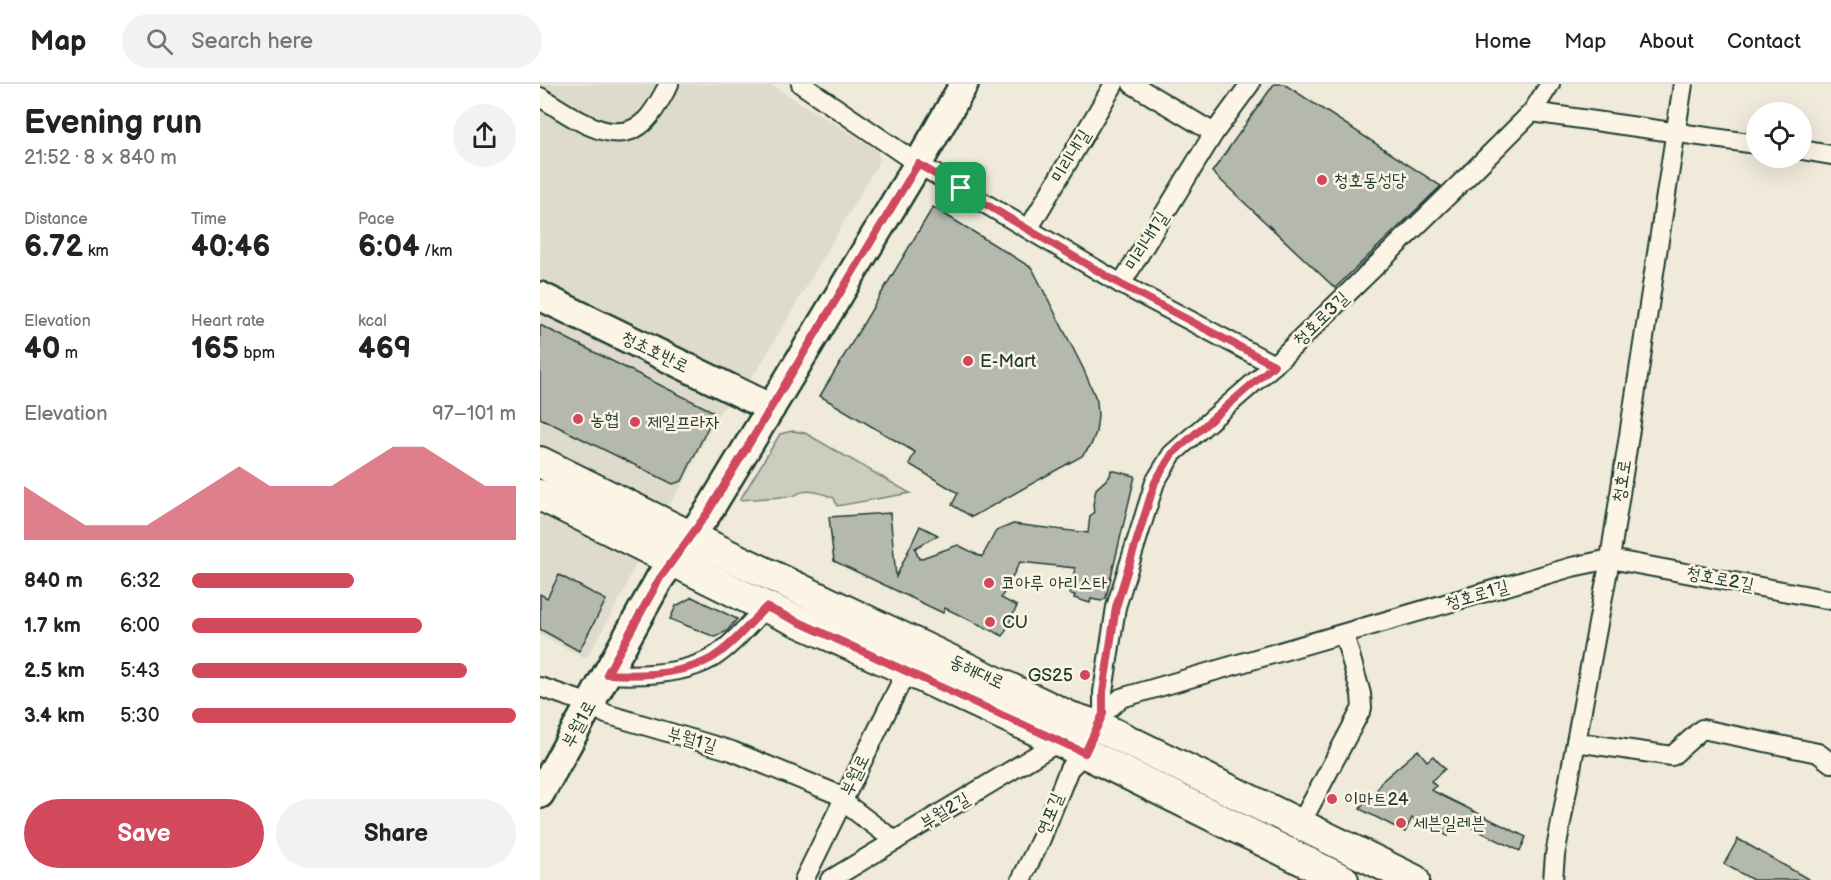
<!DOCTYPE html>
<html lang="en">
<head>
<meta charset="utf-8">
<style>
	:root { --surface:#fff; --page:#f2f2f2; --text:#222; --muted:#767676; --line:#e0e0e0; --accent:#d1495b }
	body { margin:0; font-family:"Balsamiq Sans","Poor Story",sans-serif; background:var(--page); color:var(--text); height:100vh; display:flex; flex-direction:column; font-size:22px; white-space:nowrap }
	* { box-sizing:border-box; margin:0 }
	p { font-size:20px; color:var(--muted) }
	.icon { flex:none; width:33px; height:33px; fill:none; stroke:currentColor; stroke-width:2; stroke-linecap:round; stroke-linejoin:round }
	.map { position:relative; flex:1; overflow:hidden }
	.side { display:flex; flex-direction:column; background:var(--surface); width:540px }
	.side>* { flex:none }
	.buttons { position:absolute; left:1206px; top:18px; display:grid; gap:12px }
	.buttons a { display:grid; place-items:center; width:66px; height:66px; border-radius:50%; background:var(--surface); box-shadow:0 6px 24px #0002; font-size:30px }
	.pin { position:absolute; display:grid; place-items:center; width:51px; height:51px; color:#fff; margin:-26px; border-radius:12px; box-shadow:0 3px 9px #0006 }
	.round { display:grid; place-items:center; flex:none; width:63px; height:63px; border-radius:32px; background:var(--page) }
	.head { display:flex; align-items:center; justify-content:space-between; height:102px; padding:0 24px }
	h1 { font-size:33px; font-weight:800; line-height:45px }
	.metrics { display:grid; grid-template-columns:repeat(3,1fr); gap:9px; height:102px; padding:6px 24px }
	.metrics div { display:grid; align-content:center }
	.metrics b { font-size:30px; font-weight:800 }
	.metrics small { font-size:16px; font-weight:400 }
	.metrics p { font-size:16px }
	.chart { height:168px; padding:12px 24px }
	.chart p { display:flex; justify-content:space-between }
	.chart svg { width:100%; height:108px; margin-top:6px; fill:var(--accent); opacity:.7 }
	.cta { display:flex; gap:12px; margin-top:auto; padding:12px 24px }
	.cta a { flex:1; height:69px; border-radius:36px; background:var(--accent); color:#fff; font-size:24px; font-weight:800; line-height:69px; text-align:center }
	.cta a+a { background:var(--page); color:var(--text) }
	ul { padding:0 24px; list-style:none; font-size:20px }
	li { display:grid; grid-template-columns:96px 72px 1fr; align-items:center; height:45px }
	li i { height:15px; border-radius:8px; background:var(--accent) }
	header { display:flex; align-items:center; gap:36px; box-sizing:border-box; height:84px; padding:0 30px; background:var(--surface); border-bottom:2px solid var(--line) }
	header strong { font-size:28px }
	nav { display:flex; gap:33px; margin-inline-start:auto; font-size:21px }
	.search { width:420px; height:54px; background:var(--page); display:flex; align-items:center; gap:15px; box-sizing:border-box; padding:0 21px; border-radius:33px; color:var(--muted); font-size:22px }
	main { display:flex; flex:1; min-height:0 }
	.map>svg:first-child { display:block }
	.built { fill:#dedbcc }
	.green { fill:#cccdbf; stroke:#76857a; stroke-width:1.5 }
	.building { fill:#b5b9ad; stroke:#1f3d34; stroke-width:1.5 }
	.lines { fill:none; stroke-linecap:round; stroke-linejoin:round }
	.street-casing { stroke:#1f3d34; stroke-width:22 }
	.secondary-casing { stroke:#1f3d34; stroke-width:32 }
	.primary-casing { stroke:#1f3d34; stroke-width:34 }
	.street { stroke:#fcf5e5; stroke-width:18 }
	.secondary { stroke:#fcf5e5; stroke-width:27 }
	.primary { stroke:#fcf5e5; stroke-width:30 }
	.route-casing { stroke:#fff; stroke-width:12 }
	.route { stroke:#d1495b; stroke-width:8 }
	.poi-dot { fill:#d1495b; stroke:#fcf5e5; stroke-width:2 }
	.labels { text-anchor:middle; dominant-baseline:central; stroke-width:5; stroke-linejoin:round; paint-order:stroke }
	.street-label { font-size:18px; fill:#1f3d34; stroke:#fcf5e5 }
	.poi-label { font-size:18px; fill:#1f3d34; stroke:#fcf5e5; text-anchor:start }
</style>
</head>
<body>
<header>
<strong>Map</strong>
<div class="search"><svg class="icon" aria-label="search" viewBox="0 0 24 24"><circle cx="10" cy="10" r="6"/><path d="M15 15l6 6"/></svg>Search here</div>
<nav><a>Home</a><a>Map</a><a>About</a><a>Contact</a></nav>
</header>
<main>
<section class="side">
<div class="head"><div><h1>Evening run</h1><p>21:52 · 8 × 840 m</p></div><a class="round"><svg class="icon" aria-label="share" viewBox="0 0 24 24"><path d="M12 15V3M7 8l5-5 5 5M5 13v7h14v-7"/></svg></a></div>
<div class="metrics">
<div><p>Distance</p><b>6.72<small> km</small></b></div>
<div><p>Time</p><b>40:46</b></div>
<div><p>Pace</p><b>6:04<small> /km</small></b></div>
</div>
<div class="metrics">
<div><p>Elevation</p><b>40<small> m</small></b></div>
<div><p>Heart rate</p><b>165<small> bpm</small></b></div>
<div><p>kcal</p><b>469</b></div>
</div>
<div class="chart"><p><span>Elevation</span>97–101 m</p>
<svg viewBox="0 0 160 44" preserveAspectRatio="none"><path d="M0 44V22L10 30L20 38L30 38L40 38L50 30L60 22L70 14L80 22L90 22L100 22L110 14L120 6L130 6L140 14L150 22L160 22V44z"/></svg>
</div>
<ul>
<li><b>840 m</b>6:32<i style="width:50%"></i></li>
<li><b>1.7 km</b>6:00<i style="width:71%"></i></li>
<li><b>2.5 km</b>5:43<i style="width:85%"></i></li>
<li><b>3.4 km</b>5:30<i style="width:100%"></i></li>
</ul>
<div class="cta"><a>Save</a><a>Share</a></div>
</section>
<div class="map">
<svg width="1291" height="796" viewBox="0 0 1291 796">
	<rect width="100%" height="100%" fill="#efeada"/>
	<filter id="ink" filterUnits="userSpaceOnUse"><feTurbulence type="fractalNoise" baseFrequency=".0167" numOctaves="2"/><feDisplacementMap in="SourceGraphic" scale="12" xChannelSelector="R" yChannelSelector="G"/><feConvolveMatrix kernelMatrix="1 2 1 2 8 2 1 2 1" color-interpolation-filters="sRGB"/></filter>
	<g filter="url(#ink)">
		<!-- built -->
		<path class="built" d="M0,0H230L336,65L340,76L218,285L175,334L144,399L126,424L87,497V502L46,575L0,551Z"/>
		<!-- green -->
		<path class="green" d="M252,347L265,349L370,409L297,422L294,414C282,409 266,403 254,412L200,416L240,350Z"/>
		<!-- building -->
		<g class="building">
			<path d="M734,0H744L901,102L795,204L672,88Z"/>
			<path d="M393,123L492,184L543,284L557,317L558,332L556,348L551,361L542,372L432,433L412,421L418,409L369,380L375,368L280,312Z"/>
			<path d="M0,241L172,327L173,333L142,397L133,400L0,334Z"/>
			<path d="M571,386L595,392L566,514L561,517L551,515L550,519L534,514L535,511L530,510L535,484L480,478L461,514L477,522L463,552L405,524L403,529L294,477L289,433L350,429L356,493L380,442L398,451L375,464L379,475L418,461L442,473L456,447L473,440L548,449L550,432L554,429L553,421L556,405L570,392Z"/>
			<path d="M19,491L66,516L39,567L0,545V510L7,514Z"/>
			<path d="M152,513L197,535L187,547L175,553L130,535L136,522Z"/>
			<path d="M878,666L887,677L893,672L905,685L891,697L896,702L891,706L986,753L980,767L916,736L908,752L872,734L865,748L820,725L827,713L832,716L841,698Z"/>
			<path d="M1198,755L1270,796H1213L1184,780Z"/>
		</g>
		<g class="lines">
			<!-- street casing -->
			<g class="street-casing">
				<g id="street">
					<path d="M261,0L378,80L581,200L734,281"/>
					<path d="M592,0L674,49"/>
					<path d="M0,13C29,30 75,68 106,36C116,26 122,12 129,0"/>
					<path d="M992,28L1216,60"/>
					<path d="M1262,66L1291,71"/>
					<path d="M489,144L574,0"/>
					<path d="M581,200L674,49L710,0"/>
					<path d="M67,590C100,592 142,591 172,574C193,561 209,540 226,523"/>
					<path d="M0,603L50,620L66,630L192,667L304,713"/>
					<path d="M563,630L581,614L1032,483L1070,475L1291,516"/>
					<path d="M558,642L563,630V608L576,523L615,398L632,370L734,281L933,87L992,28L1010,0"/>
					<path d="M1036,658L1132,672L1162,645L1278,669L1291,679"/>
					<path d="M302,717L355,757"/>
					<path d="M760,741L822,624L821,610L804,550"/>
					<path d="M264,796L367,586"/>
					<path d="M290,796L520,657"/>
					<path d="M481,796L501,755L529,685L545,669"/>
					<path d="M1013,796L1015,771L1070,475L1143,0"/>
				</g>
			</g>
			<!-- secondary casing -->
			<g class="secondary-casing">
				<g id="secondary">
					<path d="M0,212L231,324"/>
					<path d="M0,710L120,494L168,428L378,80L424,0"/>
				</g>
			</g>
			<!-- primary casing -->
			<g class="primary-casing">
				<g id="primary">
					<path d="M0,378L190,472L530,633L558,642L874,796"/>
					<path d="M0,411L226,523L367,586L545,669L803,796"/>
				</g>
			</g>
			<!-- street -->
			<use href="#street" class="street"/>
			<!-- secondary -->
			<use href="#secondary" class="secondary"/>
			<!-- primary -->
			<use href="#primary" class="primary"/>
		</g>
	</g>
	<g class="lines" filter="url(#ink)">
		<!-- route casing -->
		<g class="route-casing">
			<path id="route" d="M378,80L580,200L734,281L632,370L615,398L576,523L563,608V630L545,669L226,523C209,540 193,561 172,574C142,591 100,592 67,590L120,494L168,428Z"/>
		</g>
		<!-- route -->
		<use href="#route" class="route"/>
	</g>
	<!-- markers -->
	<g class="poi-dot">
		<circle cx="782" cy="96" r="6"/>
		<circle cx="428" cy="277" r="6"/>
		<circle cx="38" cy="335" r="6"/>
		<circle cx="95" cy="338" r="6"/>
		<circle cx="449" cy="499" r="6"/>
		<circle cx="450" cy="538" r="6"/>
		<circle cx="545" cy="591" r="6"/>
		<circle cx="792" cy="715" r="6"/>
		<circle cx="861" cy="739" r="6"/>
	</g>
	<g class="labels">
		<!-- street labels -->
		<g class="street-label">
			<text transform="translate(531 72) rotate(-59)">미리내길</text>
			<text transform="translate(607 157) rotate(-58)">미리내1길</text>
			<text transform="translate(781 235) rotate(-44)">청호로3길</text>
			<text transform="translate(115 268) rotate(26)">청초호반로</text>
			<text transform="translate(1082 397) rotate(-81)">청호로</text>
			<text transform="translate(1180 495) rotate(11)">청호로2길</text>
			<text transform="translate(937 511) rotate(-16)">청호로1길</text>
			<text transform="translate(437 588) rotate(25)">동해대로</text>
			<text transform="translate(39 640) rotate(-61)">부월1로</text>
			<text transform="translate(152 656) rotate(16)">부월1길</text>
			<text transform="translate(315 691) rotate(-64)">부월로</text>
			<text transform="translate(405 727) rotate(-31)">부월2길</text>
			<text transform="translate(510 730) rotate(-68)">연포길</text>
		</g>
		<!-- poi labels -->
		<g class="poi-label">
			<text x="794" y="96">청호동성당</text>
			<text x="440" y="277">E-Mart</text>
			<text x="50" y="335">농협</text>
			<text x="107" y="338">제일프라자</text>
			<text x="461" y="499">코아루 아리스타</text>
			<text x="462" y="538">CU</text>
			<text x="533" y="591" text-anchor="end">GS25</text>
			<text x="804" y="715">이마트24</text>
			<text x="873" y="739">세븐일레븐</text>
		</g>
	</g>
</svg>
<div class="buttons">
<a><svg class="icon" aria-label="locate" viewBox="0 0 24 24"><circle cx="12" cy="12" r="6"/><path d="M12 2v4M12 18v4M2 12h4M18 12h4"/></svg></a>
</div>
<div class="pin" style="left:421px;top:104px;background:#1e9e55"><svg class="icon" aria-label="arrive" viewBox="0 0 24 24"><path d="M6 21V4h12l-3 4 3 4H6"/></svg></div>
</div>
</main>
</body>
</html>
